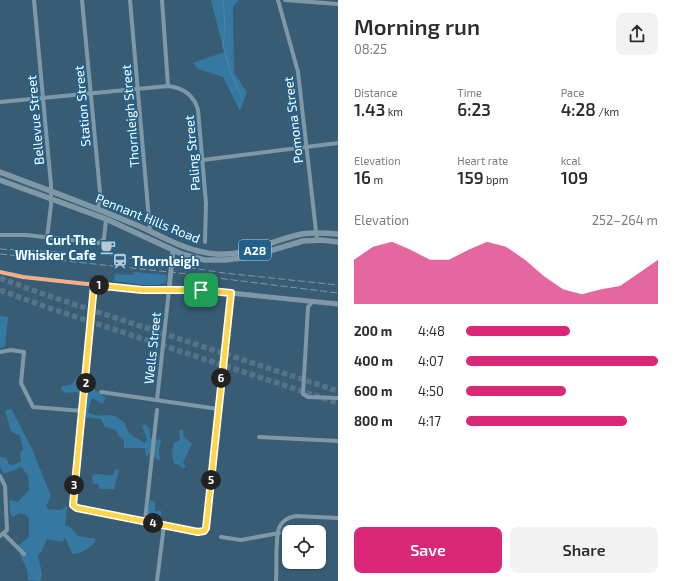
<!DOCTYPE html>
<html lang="en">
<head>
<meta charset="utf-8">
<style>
	:root { --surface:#fff; --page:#f2f2f3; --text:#2b2b33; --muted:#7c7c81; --accent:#db2777 }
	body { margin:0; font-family:"Exo 2",sans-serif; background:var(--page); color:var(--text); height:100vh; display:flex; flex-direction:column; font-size:15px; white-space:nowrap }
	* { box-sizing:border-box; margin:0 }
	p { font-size:13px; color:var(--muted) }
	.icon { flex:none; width:22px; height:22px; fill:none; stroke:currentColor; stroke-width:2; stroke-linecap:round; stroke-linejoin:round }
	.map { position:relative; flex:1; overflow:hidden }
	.panel { display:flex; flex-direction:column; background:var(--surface); width:336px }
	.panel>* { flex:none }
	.controls { position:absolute; left:282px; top:525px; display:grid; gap:8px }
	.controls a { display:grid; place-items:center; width:44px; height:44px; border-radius:8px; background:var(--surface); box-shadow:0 1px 3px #0004; font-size:20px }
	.pin { position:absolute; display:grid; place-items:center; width:34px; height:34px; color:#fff; margin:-17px; border-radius:8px; box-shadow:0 2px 6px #0006 }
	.km { position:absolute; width:20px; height:20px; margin:-10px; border-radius:50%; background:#222; color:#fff; font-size:11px; line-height:20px; text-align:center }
	.round { display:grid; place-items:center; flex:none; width:42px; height:42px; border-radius:8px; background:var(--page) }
	.overview { display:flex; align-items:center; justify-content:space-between; height:68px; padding:0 16px }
	h1 { font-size:22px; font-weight:600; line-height:30px }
	.metrics { display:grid; grid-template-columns:repeat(3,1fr); gap:6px; height:68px; padding:4px 16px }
	.metrics div { display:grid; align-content:center }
	.metrics b { font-size:17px; font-weight:600 }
	.metrics small { font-size:11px; font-weight:400 }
	.metrics p { font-size:11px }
	.chart { height:112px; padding:8px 16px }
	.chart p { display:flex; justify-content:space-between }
	.chart svg { width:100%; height:72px; margin-top:4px; fill:var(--accent); opacity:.7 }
	.cta { display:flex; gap:8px; margin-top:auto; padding:8px 16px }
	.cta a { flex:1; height:46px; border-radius:8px; background:var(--accent); color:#fff; font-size:16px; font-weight:600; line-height:46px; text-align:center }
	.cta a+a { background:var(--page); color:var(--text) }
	ul { padding:0 16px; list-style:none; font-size:13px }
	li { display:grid; grid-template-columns:64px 48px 1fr; align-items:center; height:30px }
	li i { height:10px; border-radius:5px; background:var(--accent) }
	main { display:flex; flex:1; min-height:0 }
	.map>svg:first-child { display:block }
	.green { fill:#3579a2 }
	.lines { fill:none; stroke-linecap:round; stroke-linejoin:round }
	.stream { stroke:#56839f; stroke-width:1 }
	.highway-tunnel { stroke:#567489; stroke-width:5.5; stroke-dasharray:5.5 3; stroke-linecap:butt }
	.minor { stroke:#7f98a8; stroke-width:4 }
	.major { stroke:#7f97a7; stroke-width:5 }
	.highway { stroke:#7f98a7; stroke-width:5.5 }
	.rail { stroke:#7f98a7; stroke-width:1; stroke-dasharray:7 3; stroke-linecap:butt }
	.cycleway-casing { stroke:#20628c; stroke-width:6 }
	.cycleway { stroke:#ffac80; stroke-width:4 }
	.route-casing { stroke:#fff; stroke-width:8 }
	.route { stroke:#ffd54a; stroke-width:5 }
	.labels { text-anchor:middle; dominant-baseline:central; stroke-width:3; stroke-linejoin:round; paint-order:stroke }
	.shield { fill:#20628c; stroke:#bcd0dc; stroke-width:1 }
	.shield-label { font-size:12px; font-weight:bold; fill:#fff }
	.street-label { font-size:13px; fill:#fff; stroke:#20628c }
	.poi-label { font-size:13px; font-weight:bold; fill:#fff; stroke:#20628c; text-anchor:end }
</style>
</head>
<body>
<main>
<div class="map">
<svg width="338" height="581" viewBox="0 0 338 581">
	<rect width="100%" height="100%" fill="#385c74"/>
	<!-- green -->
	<g class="green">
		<path d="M211,0H239L233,6L234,73L247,92L240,111L223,77L198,69L193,63L224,52Z"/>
		<path d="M134,272L167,275L166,282C156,289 127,282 114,281L115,274L133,275Z"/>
		<path d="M0,316L8,317L5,347L0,348Z"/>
		<path d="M82,376L84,380L82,384L92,388L106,398L102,404L92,398L88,412C95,417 103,415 110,415C115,415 121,420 125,423C127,435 135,437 145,443L147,439L142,426L145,424L150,429V438L161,440L159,451L160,459L158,461L151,452L146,457L145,448H124V440L118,435L116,430L105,427L101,419L84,417L85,412L78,408L79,394L77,392L66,393L61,390L62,386L71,385L77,377Z"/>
		<path d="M8,409L12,410L32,449L51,496L46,506L48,509L61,510L67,506L65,526H69L78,536L96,539C93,547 81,554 72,554L66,539H64L63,542L47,539L42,551L38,555L42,574L40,581L28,580L27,570L20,554L19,545L29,537V519L26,515L20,513L13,517L10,513L9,500L18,502L29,490L28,475L21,467L4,474L0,467V457L6,458L9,464L13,465L21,461L20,452L23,450L20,436L11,431L5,411Z"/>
		<path d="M179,430H183L184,437L192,444L183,462L186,467L182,468L178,464H174L172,453L174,443L180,440Z"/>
		<path d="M115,469L119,470L114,489H100L98,484H93L92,475C100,472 106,477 113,475Z"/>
		<path d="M150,500L155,502V511H161V521L149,518L147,516Z"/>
	</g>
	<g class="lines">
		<!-- stream -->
		<path class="stream" d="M223,0L225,25L223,46L231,73L243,100"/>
		<!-- highway-tunnel -->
		<g class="highway-tunnel">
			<path d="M0,278L43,294L338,391"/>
			<path d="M0,290L46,307L338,403"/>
		</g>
		<!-- minor -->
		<g class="minor">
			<path d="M34,0L51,185V205L47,238"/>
			<path d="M82,0L100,192L98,209"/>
			<path d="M130,0L150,231"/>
			<path d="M162,0L168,86"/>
			<path d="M278,0L298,72L317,240"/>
			<path d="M285,0L338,4"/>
			<path d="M0,102L168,86C184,88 194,95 198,110L206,203L205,242"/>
			<path d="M203,160L338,143"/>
			<path d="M0,235H26L99,243L104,239L106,219"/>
			<path d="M94,285L73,504L77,507L198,532L204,531L206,528L231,293"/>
			<path d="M313,301L308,307L303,394L308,397L338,398"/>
			<path d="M0,352L11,350L24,352L21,383L33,407L83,411"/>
			<path d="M101,392L218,409"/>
			<path d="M157,400L169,290"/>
			<path d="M259,437L338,441"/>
			<path d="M0,476L5,486L7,530L0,536"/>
			<path d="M145,521L157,410"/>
			<path d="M4,534L24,554"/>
			<path d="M221,537L241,540L279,533"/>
			<path d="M157,581L164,525"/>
			<path d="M276,581C277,567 275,540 279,528C282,521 289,517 296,516L338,518"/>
		</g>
		<!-- major -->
		<g class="major">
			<path d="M0,272L23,277L142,290H201L338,304"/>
			<path d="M169,290L173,251"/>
		</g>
		<!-- highway -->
		<g class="highway">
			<path d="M0,172C45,189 90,205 134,224C161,235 186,252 216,254C251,256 270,240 302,234C314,232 326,233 338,234"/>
			<path d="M0,180L106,219L182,254L205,260H225L249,257L303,241L322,240L338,242"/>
		</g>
		<!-- rail -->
		<g class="rail">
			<path d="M0,249L102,254L224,273L338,285"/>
			<path d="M0,254L207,276"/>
			<path d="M201,276L338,293"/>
		</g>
		<!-- cycleway casing -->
		<g class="cycleway-casing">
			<g id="cycleway">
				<path d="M0,272L23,277L142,290H169"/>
				<path d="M94,285L73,504L77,507L198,532L204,531L206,528L231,293"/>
			</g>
		</g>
		<!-- cycleway -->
		<use href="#cycleway" class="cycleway"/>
	</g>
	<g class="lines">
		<!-- route casing -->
		<g class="route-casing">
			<path id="route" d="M94,285L142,290H201L231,293L206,528L204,531L198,532L77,508L73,505Z"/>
		</g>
		<!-- route -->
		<use href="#route" class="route"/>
	</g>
	<!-- icons -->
	<defs>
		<g id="cafe-bare" transform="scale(1.2)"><path d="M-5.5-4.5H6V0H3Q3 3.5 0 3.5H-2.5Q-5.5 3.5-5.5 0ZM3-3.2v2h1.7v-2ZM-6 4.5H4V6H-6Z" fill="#b9c6ce" stroke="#20628c" stroke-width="2.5" paint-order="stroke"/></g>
		<g id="station-bare" transform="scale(1.2)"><path d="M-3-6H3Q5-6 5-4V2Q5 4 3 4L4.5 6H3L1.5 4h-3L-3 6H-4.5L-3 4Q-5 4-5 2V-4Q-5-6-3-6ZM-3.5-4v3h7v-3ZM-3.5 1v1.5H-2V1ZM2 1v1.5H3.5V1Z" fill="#b9c6ce" stroke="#20628c" stroke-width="2.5" paint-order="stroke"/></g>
	</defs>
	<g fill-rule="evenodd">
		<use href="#cafe-bare" x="108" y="247"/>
		<use href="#station-bare" x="120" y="261"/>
	</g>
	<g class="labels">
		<!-- shield labels -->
		<rect class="shield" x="239" y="240" width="32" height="20" rx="3"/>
		<g class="shield-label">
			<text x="255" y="250">A28</text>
		</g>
		<!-- street labels -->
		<g class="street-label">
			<text transform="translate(82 106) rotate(-95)">Station Street</text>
			<text transform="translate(130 116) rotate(-95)">Thornleigh Street</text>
			<text transform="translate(35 120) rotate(-95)">Bellevue Street</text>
			<text transform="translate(293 120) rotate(-97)">Pomona Street</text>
			<text transform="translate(192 153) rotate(-95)">Paling Street</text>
			<text transform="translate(148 218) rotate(22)">Pennant Hills Road</text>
			<text transform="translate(152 348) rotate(-84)">Wells Street</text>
		</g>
		<!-- poi labels -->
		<g class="poi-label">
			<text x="96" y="240">Curl The<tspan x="96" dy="15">Whisker Cafe</tspan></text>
			<text x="132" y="261" text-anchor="start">Thornleigh</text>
		</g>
	</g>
</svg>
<div class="controls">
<a><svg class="icon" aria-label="locate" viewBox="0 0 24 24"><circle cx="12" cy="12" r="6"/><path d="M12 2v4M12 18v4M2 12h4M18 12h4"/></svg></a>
</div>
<div class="pin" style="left:201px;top:290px;background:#1e9e55"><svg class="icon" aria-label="arrive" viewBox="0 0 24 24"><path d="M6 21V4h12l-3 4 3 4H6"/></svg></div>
<b class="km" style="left:99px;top:285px">1</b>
<b class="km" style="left:86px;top:383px">2</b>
<b class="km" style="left:74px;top:485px">3</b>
<b class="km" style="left:153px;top:523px">4</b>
<b class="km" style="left:211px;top:480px">5</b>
<b class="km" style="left:221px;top:378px">6</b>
</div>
<section class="panel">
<div class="overview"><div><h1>Morning run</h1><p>08:25</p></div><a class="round"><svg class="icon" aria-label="share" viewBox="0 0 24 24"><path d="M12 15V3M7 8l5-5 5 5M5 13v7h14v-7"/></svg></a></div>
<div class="metrics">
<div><p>Distance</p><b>1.43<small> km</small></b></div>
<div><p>Time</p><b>6:23</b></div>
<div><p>Pace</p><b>4:28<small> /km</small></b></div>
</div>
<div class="metrics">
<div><p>Elevation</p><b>16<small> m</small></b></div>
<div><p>Heart rate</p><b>159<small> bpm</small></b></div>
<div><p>kcal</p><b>109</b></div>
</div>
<div class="chart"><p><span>Elevation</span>252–264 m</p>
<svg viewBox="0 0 160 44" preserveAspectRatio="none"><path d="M0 44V17L10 9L20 6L30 11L40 17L50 17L60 11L70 6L80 9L90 17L100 27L110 35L120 38L130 35L140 33L150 25L160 17V44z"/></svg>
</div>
<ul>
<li><b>200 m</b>4:48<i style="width:54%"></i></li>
<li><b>400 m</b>4:07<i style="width:100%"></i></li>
<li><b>600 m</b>4:50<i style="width:52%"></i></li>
<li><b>800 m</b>4:17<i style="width:84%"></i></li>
</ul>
<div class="cta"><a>Save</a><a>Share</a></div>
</section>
</main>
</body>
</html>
